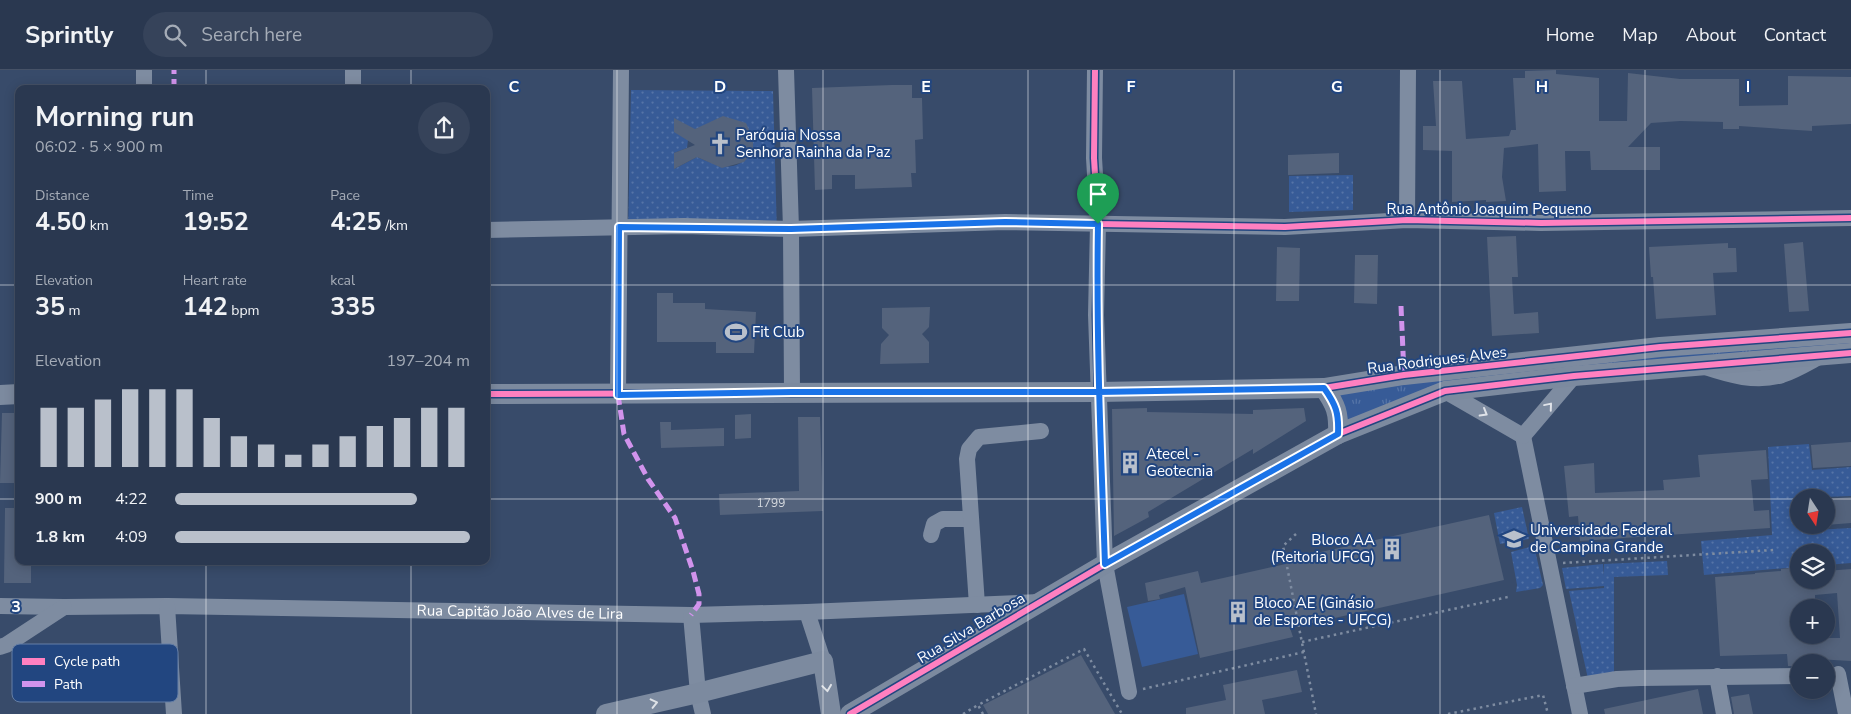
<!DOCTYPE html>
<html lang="en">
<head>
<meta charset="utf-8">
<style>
	:root { --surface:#2a3850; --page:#36435a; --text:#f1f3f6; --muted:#a5acb7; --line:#465267; --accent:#b9c0cb }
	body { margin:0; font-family:"Nunito Sans",sans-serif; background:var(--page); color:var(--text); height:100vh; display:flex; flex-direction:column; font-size:19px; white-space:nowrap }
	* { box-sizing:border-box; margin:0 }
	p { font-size:16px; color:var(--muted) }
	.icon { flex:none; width:28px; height:28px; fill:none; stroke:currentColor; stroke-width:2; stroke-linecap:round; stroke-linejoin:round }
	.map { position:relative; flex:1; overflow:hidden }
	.sheet { position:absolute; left:15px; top:15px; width:475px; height:480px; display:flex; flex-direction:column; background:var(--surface); border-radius:10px; box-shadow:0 2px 12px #0003,0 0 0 1px var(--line) }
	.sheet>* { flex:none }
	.needle { width:32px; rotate:168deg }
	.controls { position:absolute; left:1790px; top:419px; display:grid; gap:10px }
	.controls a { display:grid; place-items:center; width:45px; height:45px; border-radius:50%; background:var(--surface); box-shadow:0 2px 12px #0003,0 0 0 1px var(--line); font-size:25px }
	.pin { position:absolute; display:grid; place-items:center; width:42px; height:42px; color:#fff; margin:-51px -21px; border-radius:50% 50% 50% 0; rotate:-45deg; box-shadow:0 0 5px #0007 }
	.pin .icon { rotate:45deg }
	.round { display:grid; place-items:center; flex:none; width:52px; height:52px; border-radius:26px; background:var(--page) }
	.summary { display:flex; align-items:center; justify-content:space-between; height:85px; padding:0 20px }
	h1 { font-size:28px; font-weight:700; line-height:38px }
	.stats { display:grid; grid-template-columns:repeat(3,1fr); gap:8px; height:85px; padding:5px 20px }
	.stats div { display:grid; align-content:center }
	.stats b { font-size:25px; font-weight:700 }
	.stats small { font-size:14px; font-weight:400 }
	.stats p { font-size:14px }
	.chart { height:140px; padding:10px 20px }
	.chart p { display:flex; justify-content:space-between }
	.chart svg { width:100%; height:90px; margin-top:5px; stroke:var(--accent); stroke-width:6 }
	ul { padding:0 20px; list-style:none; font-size:16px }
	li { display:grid; grid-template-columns:80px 60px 1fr; align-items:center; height:38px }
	li i { height:12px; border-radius:6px; background:var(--accent) }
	header { display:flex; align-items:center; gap:30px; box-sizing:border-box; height:70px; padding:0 25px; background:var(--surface); border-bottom:1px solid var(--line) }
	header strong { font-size:24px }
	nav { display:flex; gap:28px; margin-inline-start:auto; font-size:18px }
	.search { width:350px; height:45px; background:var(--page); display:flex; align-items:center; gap:12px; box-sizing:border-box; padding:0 18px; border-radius:28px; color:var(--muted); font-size:19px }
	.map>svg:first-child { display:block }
	.grass { fill:url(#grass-tufts) }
	.park { fill:url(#park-dots); fill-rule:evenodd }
	.pitch { fill:#375b97 }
	.building { fill:#54637c; fill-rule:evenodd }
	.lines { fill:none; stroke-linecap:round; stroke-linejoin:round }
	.path { stroke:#7e8ca1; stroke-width:2.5; stroke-dasharray:2.5 4; stroke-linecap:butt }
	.minor { stroke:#7e8ca1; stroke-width:16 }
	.major { stroke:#7c8a9f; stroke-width:20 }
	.quiet { stroke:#d193ec; stroke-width:5; stroke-dasharray:10 5; stroke-linecap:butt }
	.cycleway-casing { stroke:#224680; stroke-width:9 }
	.cycleway { stroke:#ff80c0; stroke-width:6 }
	.oneway { stroke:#dfe2e8 }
	.oneway2 { stroke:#dee2e7 }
	.route-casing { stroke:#fff; stroke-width:10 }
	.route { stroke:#1a73e8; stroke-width:6 }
	.grid { fill:none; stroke:#fff; stroke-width:1; stroke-opacity:0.55 }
	.labels { text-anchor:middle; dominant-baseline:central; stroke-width:4; stroke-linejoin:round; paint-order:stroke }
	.number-label { font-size:12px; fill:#d4d8de }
	.poi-label { font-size:15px; fill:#fff; stroke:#224680; text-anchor:start }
	.street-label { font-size:15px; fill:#fff; stroke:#224680 }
	.key { fill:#224680; stroke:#647ea6; stroke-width:1 }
	.key-label { font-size:14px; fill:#fff }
	.grid-label { font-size:16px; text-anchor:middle; font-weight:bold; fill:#fff; stroke:#224680; stroke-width:4; stroke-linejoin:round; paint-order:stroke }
</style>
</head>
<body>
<header>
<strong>Sprintly</strong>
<div class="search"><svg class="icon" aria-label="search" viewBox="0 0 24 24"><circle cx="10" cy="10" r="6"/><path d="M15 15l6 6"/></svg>Search here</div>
<nav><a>Home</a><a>Map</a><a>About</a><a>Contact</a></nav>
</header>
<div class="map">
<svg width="1851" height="644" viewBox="0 0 1851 644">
	<defs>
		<pattern id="grass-tufts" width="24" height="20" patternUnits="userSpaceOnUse" patternTransform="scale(1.25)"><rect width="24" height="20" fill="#375b97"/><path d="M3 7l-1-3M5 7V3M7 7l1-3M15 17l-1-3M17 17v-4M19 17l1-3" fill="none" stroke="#5574a7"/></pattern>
		<pattern id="park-dots" width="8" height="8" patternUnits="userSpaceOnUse" patternTransform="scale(1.25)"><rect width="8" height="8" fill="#375b97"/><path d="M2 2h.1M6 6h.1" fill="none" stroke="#5574a7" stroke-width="1.8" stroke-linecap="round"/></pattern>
	</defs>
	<rect width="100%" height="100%" fill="#384b6a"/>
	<!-- grass -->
	<path class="grass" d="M1851,268V283L1445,318L1348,356L1334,323L1399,311Z"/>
	<!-- park -->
	<g class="park">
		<path d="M631,20L773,21L777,164L628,163ZM753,69V82C734,104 721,97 697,87L674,99V83L687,78L688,70Z"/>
		<path d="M1353,105V140L1289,142V106Z"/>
		<path d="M1809,374L1812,400L1851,397V426L1799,428V455H1814L1815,460L1851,458V493L1826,495V482H1799V497L1704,505L1701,471L1772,465L1768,377Z"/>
		<path d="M1522,437L1529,469L1500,474L1494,443Z"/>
		<path d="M1534,476L1543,515L1540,518L1516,522L1517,515L1511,482Z"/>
		<path d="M1667,491L1668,505L1614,507V607L1588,609L1569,521L1604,518V516L1566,519L1562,498L1603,494V506L1604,494Z"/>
	</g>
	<!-- pitch -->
	<path class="pitch" d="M1184,524L1198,584L1142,597L1127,537Z"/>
	<!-- building -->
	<g class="building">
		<path d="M1556,0V4L1599,8V51H1627L1628,3L1680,9H1739V36L1788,35V6L1851,7V54L1812,56V61L1739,56V59H1723V52L1680,51L1651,53L1628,77H1660V100H1591L1590,81H1565L1566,121L1539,122L1538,74L1504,78L1502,107L1506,131L1486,132V130L1452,132V81L1423,80V56H1436L1433,11H1462L1466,69L1509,66L1511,60H1516L1513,8H1525V1Z"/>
		<path d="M892,15H912V28H922L923,69L915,70L916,103H911L912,117L855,119V105H832V119L815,120L812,18Z"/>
		<path d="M723,46L746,53L753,69V82L744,92L722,98L697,87L674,99V83L695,75L674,62V48L695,59Z"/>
		<path d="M1339,83V103L1288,105V85Z"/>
		<path d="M1516,166L1518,207H1512L1514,244L1538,242L1539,263L1492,266L1487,167Z"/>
		<path d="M1803,172L1809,241L1789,242L1784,174Z"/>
		<path d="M1728,173V178H1736L1737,202L1713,203L1716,245L1656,249L1653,207H1651L1649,177Z"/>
		<path d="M1277,177L1300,178L1299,231H1276Z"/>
		<path d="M1355,185H1378L1377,234L1354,233Z"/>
		<path d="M657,223H673V233H705V239L756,242L754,283H716V272H657Z"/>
		<path d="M930,237L929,257L922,264L929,272V293L880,294L881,274L889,265L882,258V238Z"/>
		<path d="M1147,338V342L1253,344V340L1304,338L1306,351L1253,384V379L1148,442L1149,447L1114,466L1112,339Z"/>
		<path d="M2,343H19V413H0Z"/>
		<path d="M751,344V368L735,369V345Z"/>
		<path d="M798,347H820L823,441L720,445L719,424L799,421Z"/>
		<path d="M660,352H671V360L724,358V376L661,378Z"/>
		<path d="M1851,372V396L1813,398L1811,375Z"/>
		<path d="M1766,380L1768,409L1751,410L1754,441L1769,440L1770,458L1580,471L1578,446L1569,447L1564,396L1594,393L1595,423L1664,420L1663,410L1700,407L1698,385Z"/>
		<path d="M1851,427V453L1826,455V429Z"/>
		<path d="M5,438H19V491H31V513H4Z"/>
		<path d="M1489,445L1504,510L1290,558L1293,567L1200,588L1185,517L1159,525L1160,529L1148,531L1145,513L1198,501L1201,513L1290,493L1289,489Z"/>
		<path d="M1799,497V510H1826V501L1851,499V591L1816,589L1817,592H1799V596H1788L1787,584L1720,586L1715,507L1755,504V503L1781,501V499ZM1837,523L1840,568H1816V565H1799V538H1815V525Z"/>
		<path d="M1081,585L1115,644H988L983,635Z"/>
		<path d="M1297,600L1302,622L1262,630L1265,644H1186V638L1226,630L1223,615Z"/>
		<path d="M1698,619L1703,644H1605L1604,639Z"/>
		<path d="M1749,624L1753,644H1734L1731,627Z"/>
	</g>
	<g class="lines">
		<!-- path -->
		<g class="path">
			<path d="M1296,464L1283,476L1316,644"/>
			<path d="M1563,493L1774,480"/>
			<path d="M1302,572L1508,527"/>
			<path d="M1143,619L1304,582"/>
			<path d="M963,644L978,635"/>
			<path d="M983,644L978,635L1084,579L1122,644"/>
			<path d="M1448,644L1543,625L1548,644"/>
		</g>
		<!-- minor -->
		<g class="minor">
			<path d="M353,0V19"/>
			<path d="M786,0L791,159L792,322"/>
			<path d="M1095,0L1094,88L1098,154L1096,245L1105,494L1129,622"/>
			<path d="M144,19V0"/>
			<path d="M1407,150L1408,0"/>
			<path d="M486,160L684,156L791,159L1005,152L1285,157L1407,150L1541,153L1851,148"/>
			<path d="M1705,297C1729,305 1756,313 1782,305C1794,301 1806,294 1817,288"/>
			<path d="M1445,321L1523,366L1580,644"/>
			<path d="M618,325L621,0"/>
			<path d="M1523,366L1574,306"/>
			<path d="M931,465L934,454L943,449H970"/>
			<path d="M977,535L967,389L969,379L979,367L1041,361"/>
			<path id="s1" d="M0,536L64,537L167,536L691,545L807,542L1040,532"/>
			<path d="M167,536L174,644"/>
			<path d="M807,542L823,591"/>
			<path d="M691,545L698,623L703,644"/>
			<path d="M0,577L6,575L64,537"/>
			<path d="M1838,604L1846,644"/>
			<path d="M1717,606L1724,644"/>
			<path d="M1574,616L1617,609L1640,608L1799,606"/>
		</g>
		<!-- major -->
		<g class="major">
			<path d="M1324,318C1336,335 1339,343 1338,364"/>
			<path d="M486,324L1098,322L1324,318L1404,305L1660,277L1851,263"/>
			<path d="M0,325L19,324"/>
			<path d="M606,644L698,623L823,591L831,644"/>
			<path d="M850,644L1105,494L1338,364L1445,321L1574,306L1851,283"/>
		</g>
		<!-- quiet -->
		<g class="quiet">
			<path d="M174,19V0"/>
			<path d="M1401,236L1404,305"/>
			<path d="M618,325L624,364L648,409L675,448L693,501L699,524V534L691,545"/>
		</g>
		<!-- cycleway casing -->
		<g class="cycleway-casing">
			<g id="cycleway">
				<path d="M1095,0L1094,88L1098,154L1096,245L1098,322"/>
				<path d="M1098,154L1285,157L1407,150L1541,153L1851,148"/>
				<path d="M486,324L1098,322L1324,318L1404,305L1660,277L1851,263"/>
				<path d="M850,644L1105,494L1338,364L1445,321L1574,306L1851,283"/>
			</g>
		</g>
		<!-- cycleway -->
		<use href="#cycleway" class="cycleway"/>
	</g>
	<!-- one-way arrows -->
	<defs><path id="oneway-chevron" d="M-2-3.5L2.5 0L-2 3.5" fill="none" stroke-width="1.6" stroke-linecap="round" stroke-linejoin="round" transform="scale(1.25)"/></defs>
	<g class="oneway">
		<use href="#oneway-chevron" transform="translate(1549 336) rotate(-50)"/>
		<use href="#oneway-chevron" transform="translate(1484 343) rotate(30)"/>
	</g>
	<g class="oneway2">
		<use href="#oneway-chevron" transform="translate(827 618) rotate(82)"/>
		<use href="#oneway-chevron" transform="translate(654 633) rotate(-13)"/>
	</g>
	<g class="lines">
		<!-- route casing -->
		<g class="route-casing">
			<path id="route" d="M1098,154L1005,152L791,159L619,157L618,325L792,322H1098L1324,318C1336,335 1339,343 1338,364L1105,494C1101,381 1096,268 1098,154"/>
		</g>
		<!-- route -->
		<use href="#route" class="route"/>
	</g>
	<!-- grid -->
	<path class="grid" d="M206,0V19M411,0V19M617,0V644M823,0V644M1028,0V644M1234,0V644M1440,0V644M1645,0V644M0,215H19M486,215H1851M0,429H19M486,429H1799M1826,429H1851M206,491V644M411,491V644"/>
	<!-- icons -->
	<defs>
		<g id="church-bare" transform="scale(1.725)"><path d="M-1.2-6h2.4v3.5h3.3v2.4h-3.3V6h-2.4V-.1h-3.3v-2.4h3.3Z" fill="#b9c0cb" stroke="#224680" stroke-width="2.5" paint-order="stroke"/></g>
		<g id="stadium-bare" transform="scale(1.725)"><path d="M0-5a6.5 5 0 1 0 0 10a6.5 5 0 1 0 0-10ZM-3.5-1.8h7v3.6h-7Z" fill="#b9c0cb" stroke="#224680" stroke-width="2.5" paint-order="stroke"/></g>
		<g id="building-bare" transform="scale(1.725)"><path d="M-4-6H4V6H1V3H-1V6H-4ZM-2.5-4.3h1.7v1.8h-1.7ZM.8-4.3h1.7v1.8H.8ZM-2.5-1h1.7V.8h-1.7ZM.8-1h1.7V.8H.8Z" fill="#b9c0cb" stroke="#224680" stroke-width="2.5" paint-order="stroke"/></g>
		<g id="university-bare" transform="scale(1.725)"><path d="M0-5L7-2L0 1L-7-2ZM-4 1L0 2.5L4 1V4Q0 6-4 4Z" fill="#b9c0cb" stroke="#224680" stroke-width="2.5" paint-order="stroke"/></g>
	</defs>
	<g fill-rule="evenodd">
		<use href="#church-bare" x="720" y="74"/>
		<use href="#stadium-bare" x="736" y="262"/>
		<use href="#building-bare" x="1130" y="393"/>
		<use href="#university-bare" x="1514" y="469"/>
		<use href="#building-bare" x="1392" y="479"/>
		<use href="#building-bare" x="1238" y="542"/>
	</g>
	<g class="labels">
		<!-- number labels -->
		<g class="number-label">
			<text x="771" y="433">1799</text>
		</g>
		<!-- poi labels -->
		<g class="poi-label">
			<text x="736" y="65">Paróquia Nossa<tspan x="736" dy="17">Senhora Rainha da Paz</tspan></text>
			<text x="752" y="262">Fit Club</text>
			<text x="1146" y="384">Atecel -<tspan x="1146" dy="17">Geotecnia</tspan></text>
			<text x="1530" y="460">Universidade Federal<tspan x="1530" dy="17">de Campina Grande</tspan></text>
			<text x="1375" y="470" text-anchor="end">Bloco AA<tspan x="1375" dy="17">(Reitoria UFCG)</tspan></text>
			<text x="1254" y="533">Bloco AE (Ginásio<tspan x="1254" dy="17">de Esportes - UFCG)</tspan></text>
		</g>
		<!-- street labels -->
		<g class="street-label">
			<text x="1489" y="139">Rua Antônio Joaquim Pequeno</text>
			<text transform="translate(1437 290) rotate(-7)">Rua Rodrigues Alves</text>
			<text stroke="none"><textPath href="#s1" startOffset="520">Rua Capitão João Alves de Lira</textPath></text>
			<text transform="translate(971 558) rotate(-31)">Rua Silva Barbosa</text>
		</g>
	</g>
	<!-- legend -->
	<rect x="12" y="574" width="166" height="58" rx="8" class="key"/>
	<rect x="22" y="588" width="23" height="7" fill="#ff80c0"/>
	<rect x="22" y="611" width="23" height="6" fill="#d193ec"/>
	<g class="key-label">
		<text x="54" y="596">Cycle path</text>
		<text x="54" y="619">Path</text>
	</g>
	<g class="grid-label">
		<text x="514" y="22">C</text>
		<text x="720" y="22">D</text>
		<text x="926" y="22">E</text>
		<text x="1131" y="22">F</text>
		<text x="1337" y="22">G</text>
		<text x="1542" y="22">H</text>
		<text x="1748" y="22">I</text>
		<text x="16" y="542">3</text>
	</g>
</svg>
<div class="controls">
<a><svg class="needle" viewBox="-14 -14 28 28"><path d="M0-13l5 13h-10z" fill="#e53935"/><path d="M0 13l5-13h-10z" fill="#a5acb7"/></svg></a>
<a><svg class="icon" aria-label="layers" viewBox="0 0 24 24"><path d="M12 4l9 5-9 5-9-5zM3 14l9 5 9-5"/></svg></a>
<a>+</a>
<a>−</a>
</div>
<div class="pin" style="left:1098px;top:154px;background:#1e9e55"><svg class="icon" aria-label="arrive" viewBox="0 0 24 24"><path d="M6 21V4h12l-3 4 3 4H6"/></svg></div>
<section class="sheet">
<div class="summary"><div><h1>Morning run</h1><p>06:02 · 5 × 900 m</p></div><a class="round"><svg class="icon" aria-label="share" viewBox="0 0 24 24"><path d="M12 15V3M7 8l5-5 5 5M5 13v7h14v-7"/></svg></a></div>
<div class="stats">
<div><p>Distance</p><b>4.50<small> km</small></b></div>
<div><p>Time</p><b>19:52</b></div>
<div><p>Pace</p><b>4:25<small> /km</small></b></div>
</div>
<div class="stats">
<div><p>Elevation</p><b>35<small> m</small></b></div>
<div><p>Heart rate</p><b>142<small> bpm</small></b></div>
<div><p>kcal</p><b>335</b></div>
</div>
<div class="chart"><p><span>Elevation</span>197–204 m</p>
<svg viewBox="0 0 160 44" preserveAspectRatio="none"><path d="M5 44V15M15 44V15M25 44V11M35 44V6M45 44V6M55 44V6M65 44V20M75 44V29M85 44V33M95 44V38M105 44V33M115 44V29M125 44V24M135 44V20M145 44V15M155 44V15"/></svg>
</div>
<ul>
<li><b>900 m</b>4:22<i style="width:82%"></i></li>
<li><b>1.8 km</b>4:09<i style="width:100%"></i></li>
</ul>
</section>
</div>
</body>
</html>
